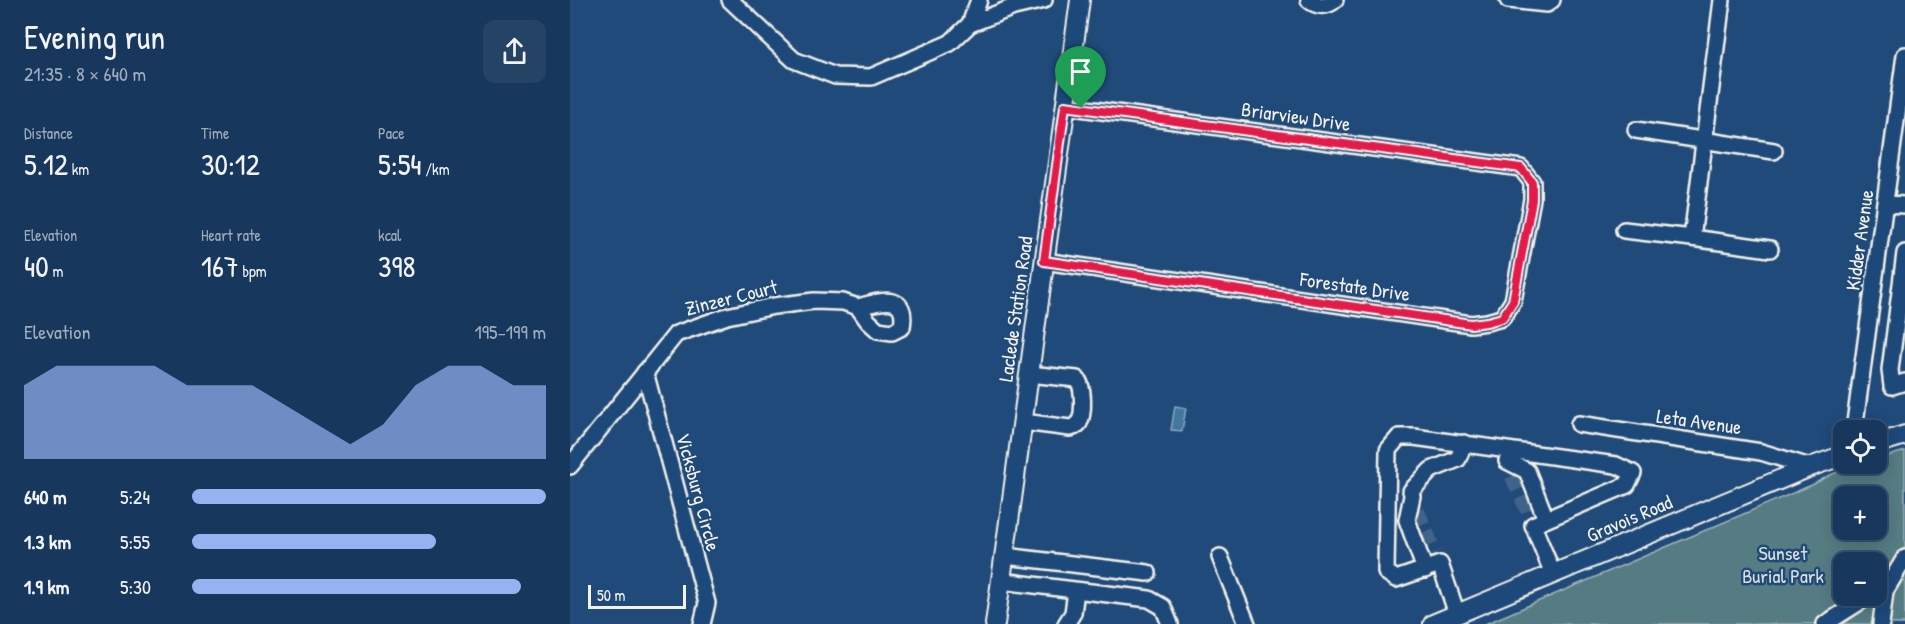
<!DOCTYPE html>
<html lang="en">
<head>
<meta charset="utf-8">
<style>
	:root { --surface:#17385c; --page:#244365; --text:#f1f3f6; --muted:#9eacbb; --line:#365272; --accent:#95b2f1 }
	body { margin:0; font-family:"Patrick Hand",sans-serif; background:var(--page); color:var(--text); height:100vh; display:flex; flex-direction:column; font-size:22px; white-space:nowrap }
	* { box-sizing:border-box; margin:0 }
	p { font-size:20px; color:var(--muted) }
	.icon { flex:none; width:33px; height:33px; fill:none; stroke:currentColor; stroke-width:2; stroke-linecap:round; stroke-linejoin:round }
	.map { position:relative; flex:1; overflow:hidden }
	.panel { display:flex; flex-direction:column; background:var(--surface); width:570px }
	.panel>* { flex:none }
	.fabs { position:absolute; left:1263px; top:420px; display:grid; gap:12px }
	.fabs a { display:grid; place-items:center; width:54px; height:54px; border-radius:12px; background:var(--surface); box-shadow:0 3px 15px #0003,0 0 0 2px var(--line); font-size:30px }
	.scale { position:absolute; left:18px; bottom:15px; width:98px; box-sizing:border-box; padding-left:6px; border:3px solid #f4f1e8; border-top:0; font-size:16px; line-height:21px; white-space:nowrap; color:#f4f1e8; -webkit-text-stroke:4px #1f4a7a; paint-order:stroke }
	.pin { position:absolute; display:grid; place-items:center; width:51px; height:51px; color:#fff; margin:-62px -26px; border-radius:50% 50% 50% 0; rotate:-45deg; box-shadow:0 0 6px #0007 }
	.pin .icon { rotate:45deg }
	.round { display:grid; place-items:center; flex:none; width:63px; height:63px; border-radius:12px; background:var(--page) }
	.summary { display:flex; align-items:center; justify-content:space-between; height:102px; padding:0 24px }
	h1 { font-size:33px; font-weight:600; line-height:45px }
	.stats { display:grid; grid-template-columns:repeat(3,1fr); gap:9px; height:102px; padding:6px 24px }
	.stats div { display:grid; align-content:center }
	.stats b { font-size:30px; font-weight:600 }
	.stats small { font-size:16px; font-weight:400 }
	.stats p { font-size:16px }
	.chart { height:168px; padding:12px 24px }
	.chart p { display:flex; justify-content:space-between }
	.chart svg { width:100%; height:108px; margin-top:6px; fill:var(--accent); opacity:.7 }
	ul { padding:0 24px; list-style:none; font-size:20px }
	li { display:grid; grid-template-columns:96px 72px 1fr; align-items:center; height:45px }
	li i { height:15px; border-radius:8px; background:var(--accent) }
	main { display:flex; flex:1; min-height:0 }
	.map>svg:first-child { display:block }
	.green { fill:#547c83; stroke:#a4b6b6; stroke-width:1.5; fill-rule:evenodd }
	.water { fill:#42779f; stroke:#89a8bc; stroke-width:1.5 }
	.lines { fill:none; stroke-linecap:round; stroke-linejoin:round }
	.minor-tunnel { stroke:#3f638a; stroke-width:15; stroke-dasharray:15 8; stroke-linecap:butt }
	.minor-casing { stroke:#f4f1e8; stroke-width:20 }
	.major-casing { stroke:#f4f1e8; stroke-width:22 }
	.minor { stroke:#1f4a7a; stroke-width:15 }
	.major { stroke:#1f4a7a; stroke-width:18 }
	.route-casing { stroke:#fff; stroke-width:12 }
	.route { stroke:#e11d48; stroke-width:8 }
	.labels { text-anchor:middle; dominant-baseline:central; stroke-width:5; stroke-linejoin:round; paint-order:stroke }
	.street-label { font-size:20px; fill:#f4f1e8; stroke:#1f4a7a }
	.park-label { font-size:20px; fill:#dcdfd9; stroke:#1f4a7a }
</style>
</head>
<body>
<main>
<section class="panel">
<div class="summary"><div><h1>Evening run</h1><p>21:35 · 8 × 640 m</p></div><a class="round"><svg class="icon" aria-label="share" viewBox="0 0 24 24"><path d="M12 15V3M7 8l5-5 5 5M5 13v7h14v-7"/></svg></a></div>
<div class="stats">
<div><p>Distance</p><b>5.12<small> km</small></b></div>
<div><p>Time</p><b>30:12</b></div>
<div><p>Pace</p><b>5:54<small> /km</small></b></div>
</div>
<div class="stats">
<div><p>Elevation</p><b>40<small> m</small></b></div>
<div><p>Heart rate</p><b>167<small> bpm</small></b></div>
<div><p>kcal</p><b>398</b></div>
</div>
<div class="chart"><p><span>Elevation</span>195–199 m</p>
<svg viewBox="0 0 160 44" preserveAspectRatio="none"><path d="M0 44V14L10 6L20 6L30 6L40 6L50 14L60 14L70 14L80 22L90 30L100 38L110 30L120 14L130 6L140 6L150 14L160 14V44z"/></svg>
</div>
<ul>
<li><b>640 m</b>5:24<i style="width:100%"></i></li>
<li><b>1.3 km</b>5:55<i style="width:69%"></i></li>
<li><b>1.9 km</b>5:30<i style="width:93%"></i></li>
</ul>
</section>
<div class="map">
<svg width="1335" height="624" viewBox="0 0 1335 624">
	<rect width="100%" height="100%" fill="#1f4a7a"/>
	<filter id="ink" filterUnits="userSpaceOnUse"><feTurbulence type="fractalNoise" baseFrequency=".0167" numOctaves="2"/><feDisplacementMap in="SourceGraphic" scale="12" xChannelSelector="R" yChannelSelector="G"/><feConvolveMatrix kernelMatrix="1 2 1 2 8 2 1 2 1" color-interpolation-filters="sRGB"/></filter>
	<g filter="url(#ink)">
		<!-- green -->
		<path class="green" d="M1335,451V624H915L1244,484C1264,472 1283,464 1306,464L1307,459ZM1274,496H1306V530H1274ZM1274,562H1306V596H1274Z"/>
		<!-- water -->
		<path class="water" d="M605,406L616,408L612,431L601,430Z"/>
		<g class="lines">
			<!-- minor-tunnel -->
			<g class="minor-tunnel">
				<path d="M942,476L959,514"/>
				<path d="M847,510L865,553"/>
			</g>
			<!-- minor casing -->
			<g class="minor-casing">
				<g id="minor">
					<path d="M160,0L224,60L265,76L301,77L380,43L400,24L444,7L474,0"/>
					<path d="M739,0C747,7 757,7 765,0"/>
					<path d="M938,0L977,4L982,0"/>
					<path d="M400,24L409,0"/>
					<path d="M1066,130L1204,151"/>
					<path d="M1315,204L1335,205"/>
					<path d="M1054,230L1122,238L1152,0"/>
					<path d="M1122,238L1200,249"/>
					<path d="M1335,253L1320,370L1322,386L1335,382"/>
					<path d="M474,261L901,324L917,322L932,318L943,301L962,199V182L951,168L495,106"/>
					<path d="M75,372L137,603L132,624"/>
					<path d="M453,422L500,428C504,427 506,427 509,423C514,414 514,386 507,379L459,374"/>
					<path d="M1009,424L1191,452L1240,467"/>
					<path d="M1284,430L1335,55"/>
					<path d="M937,461L957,471L976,519"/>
					<path d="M0,466L106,334L157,316L204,306L244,301L273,302L288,307L298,321L308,330L322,332L332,327C338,292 311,301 288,307"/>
					<path d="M841,491L861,470L888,459L894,443"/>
					<path d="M842,496L837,520L855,570"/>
					<path d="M435,556L578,573"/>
					<path d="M650,557L677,624"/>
					<path d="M431,581L579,599L593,607L600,624"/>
					<path d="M887,614L870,564L826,579L816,572L818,450L829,437H844L1046,465L1063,473L1057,485L963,525L983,574"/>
					<path d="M496,624L503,613L506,591"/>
					<path d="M1255,624L1299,596"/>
					<path d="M1311,624L1315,591L1335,558"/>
				</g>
			</g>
			<!-- major casing -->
			<g class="major-casing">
				<g id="major">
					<path d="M1306,444L1335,435"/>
					<path d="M425,624L510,0"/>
					<path d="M863,624L1240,467L1274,455"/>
				</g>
			</g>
			<!-- minor -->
			<use href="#minor" class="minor"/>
			<!-- major -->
			<use href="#major" class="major"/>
		</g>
	</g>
	<g class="lines" filter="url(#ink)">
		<!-- route casing -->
		<g class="route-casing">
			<path id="route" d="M495,106L951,168L962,182V200L943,301L932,318L917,322L901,324L474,261Z"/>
		</g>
		<!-- route -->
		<use href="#route" class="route"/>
	</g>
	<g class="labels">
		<!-- street labels -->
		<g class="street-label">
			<text transform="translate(726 116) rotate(8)">Briarview Drive</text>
			<text transform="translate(1289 240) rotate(-82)">Kidder Avenue</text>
			<text transform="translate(785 286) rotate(8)">Forestate Drive</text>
			<text transform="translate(161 297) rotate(-14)">Zinzer Court</text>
			<text transform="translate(445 309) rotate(-82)">Laclede Station Road</text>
			<text transform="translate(1129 421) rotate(8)">Leta Avenue</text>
			<text transform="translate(129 492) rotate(75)">Vicksburg Circle</text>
			<text transform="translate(1059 518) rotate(-23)">Gravois Road</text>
		</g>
		<!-- park labels -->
		<g class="park-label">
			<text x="1213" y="552">Sunset<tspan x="1213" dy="23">Burial Park</tspan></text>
		</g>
	</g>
</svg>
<div class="fabs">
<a><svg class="icon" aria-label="locate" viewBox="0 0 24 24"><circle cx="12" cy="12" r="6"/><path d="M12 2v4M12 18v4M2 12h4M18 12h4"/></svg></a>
<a>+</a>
<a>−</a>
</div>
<div class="scale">50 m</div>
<div class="pin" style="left:511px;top:108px;background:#1e9e55"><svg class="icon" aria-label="arrive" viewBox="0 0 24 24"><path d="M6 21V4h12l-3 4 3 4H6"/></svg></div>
</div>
</main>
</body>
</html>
